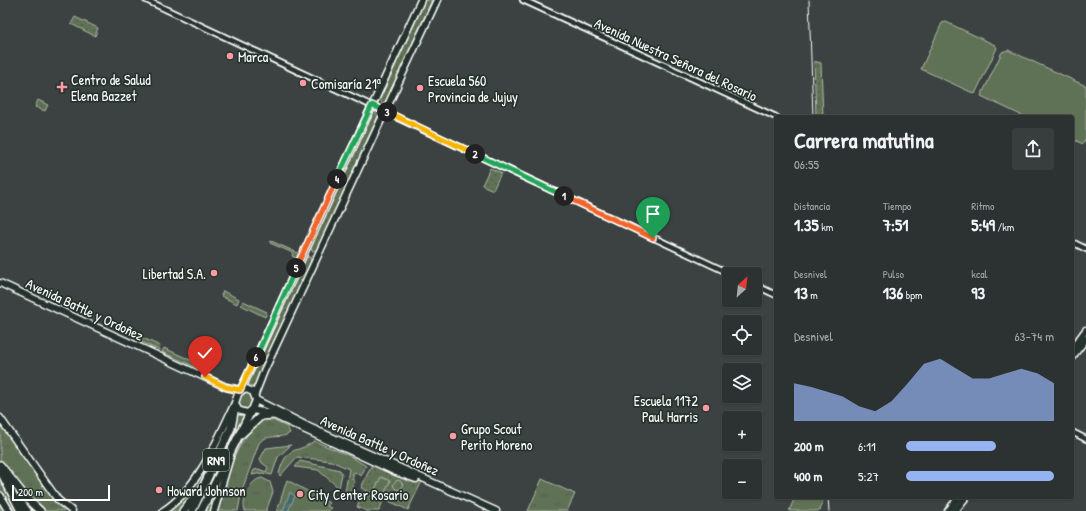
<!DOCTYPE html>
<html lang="es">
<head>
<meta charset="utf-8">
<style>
	:root { --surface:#2c3231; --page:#383e3d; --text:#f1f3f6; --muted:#a6aaab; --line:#484d4d; --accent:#95b2f1 }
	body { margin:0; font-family:"Patrick Hand",sans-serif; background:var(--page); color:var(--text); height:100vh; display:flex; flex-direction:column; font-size:15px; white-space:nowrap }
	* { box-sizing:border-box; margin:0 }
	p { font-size:13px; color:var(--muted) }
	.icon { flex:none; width:22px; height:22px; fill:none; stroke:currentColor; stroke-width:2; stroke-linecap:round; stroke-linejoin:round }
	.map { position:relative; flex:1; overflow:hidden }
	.sheet { position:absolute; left:774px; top:115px; width:300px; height:384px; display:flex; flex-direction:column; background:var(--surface); border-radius:4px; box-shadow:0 1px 3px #0004,0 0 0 1px var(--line) }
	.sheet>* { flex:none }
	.needle { width:26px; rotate:27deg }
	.buttons { position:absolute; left:722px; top:267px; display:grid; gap:8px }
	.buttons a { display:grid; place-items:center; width:40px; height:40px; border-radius:4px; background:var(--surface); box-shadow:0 1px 3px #0004,0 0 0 1px var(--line); font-size:20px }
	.scale { position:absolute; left:12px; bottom:10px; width:98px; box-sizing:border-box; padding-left:4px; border:2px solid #fff; border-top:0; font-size:11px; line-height:14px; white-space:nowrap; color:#fff; -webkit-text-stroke:3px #26332d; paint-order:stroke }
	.pin { position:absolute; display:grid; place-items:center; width:34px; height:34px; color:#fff; margin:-41px -17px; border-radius:50% 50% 50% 0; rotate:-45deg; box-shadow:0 0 4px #0007 }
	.pin .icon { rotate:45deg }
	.km { position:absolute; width:20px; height:20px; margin:-10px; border-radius:50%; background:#222; color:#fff; font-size:11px; line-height:20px; text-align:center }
	.round { display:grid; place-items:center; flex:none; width:42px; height:42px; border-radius:4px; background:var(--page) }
	.headline { display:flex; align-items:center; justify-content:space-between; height:68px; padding:0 20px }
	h1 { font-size:22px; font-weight:800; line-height:30px }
	.metrics { display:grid; grid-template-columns:repeat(3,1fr); gap:6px; height:68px; padding:4px 20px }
	.metrics div { display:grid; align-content:center }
	.metrics b { font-size:17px; font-weight:800 }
	.metrics small { font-size:11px; font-weight:400 }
	.metrics p { font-size:11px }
	.chart { height:112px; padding:8px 20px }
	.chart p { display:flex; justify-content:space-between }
	.chart svg { width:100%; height:72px; margin-top:4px; fill:var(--accent); opacity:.7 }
	ul { padding:0 20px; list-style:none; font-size:13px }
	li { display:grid; grid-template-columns:64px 48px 1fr; align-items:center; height:30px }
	li i { height:10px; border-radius:5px; background:var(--accent) }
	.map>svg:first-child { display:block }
	.grass { fill:url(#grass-tufts); stroke:#b0b8aa }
	.park { fill:url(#park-dots); stroke:#b0b8aa }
	.garden { fill:#617254; stroke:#b0b8aa }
	.water { fill:url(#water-waves); stroke:#8fa4a5 }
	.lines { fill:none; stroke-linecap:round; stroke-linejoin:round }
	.minor-casing { stroke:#fff; stroke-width:8 }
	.major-casing { stroke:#fff; stroke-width:9 }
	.highway-casing { stroke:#fff; stroke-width:10 }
	.minor { stroke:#26332d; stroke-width:4.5 }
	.major { stroke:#26332d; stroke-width:6 }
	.highway { stroke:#26332d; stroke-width:7 }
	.rail { stroke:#fff; stroke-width:1 }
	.split-1-casing { stroke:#fff; stroke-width:8 }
	.split-2-casing { stroke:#fff; stroke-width:8 }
	.split-3-casing { stroke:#fff; stroke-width:8 }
	.split-4-casing { stroke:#fff; stroke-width:8 }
	.split-5-casing { stroke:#fff; stroke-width:8 }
	.split-6-casing { stroke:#fff; stroke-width:8 }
	.split-7-casing { stroke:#fff; stroke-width:8 }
	.split-1 { stroke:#f0652b; stroke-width:5 }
	.split-2 { stroke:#22a559; stroke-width:5 }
	.split-3 { stroke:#f5b400; stroke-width:5 }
	.split-4 { stroke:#22a559; stroke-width:5 }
	.split-5 { stroke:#f0652b; stroke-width:5 }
	.split-6 { stroke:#22a559; stroke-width:5 }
	.split-7 { stroke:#f5b400; stroke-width:5 }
	.poi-dot { fill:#ff9aa2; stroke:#26332d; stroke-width:1.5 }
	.labels { text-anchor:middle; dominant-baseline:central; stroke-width:3.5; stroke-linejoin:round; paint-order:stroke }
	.shield { fill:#26332d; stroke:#bec2c0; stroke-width:1 }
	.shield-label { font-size:13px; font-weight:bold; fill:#fff }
	.poi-label { font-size:14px; fill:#fff; stroke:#26332d; text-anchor:start }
	.street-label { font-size:14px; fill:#fff; stroke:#26332d }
</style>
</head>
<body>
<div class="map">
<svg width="1086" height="511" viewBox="0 0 1086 511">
	<defs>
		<pattern id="grass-tufts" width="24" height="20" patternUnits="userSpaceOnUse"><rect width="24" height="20" fill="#617254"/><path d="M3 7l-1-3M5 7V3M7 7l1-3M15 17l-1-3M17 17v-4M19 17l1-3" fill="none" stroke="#545b4f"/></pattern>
		<pattern id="park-dots" width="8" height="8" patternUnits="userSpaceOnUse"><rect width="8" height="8" fill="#617254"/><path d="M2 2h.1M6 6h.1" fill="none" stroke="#545b4f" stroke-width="1.8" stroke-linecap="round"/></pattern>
		<pattern id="water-waves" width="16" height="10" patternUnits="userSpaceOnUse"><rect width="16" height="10" fill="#446869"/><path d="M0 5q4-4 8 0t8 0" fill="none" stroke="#607f80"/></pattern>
	</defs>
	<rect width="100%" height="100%" fill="#3b4241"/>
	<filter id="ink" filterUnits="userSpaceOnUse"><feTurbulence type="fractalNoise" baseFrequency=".025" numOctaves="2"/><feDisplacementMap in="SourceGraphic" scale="8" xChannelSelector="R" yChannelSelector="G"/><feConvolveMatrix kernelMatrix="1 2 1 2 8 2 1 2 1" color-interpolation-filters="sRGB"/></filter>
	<g filter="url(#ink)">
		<!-- grass -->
		<g class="grass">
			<path d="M271,241L298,253L296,258L292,256L293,253L270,243Z"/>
			<path d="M223,291L239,299L237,304L221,296Z"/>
			<path d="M243,301L267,312L265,317L241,305Z"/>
			<path d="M141,337L160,346L159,350L139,341Z"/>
			<path d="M164,348L206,367L204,371L162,352Z"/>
			<path d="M244,388L256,397L237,437L214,511H163L168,508L200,470Z"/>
			<path d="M0,418L57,500L72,511H0Z"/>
			<path d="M263,419H270L287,427L290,433C281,440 266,433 259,443L242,490L238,511H216C227,477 234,441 263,419Z"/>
			<path d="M314,441L350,456L366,466L361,476L354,472L352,474L354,475L352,479L355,481L351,490L354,492L349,501H346L345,492L349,469L331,461L297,457L280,476L279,473C288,443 296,455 314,441Z"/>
			<path d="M291,445L278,457L272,475L262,473L252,475L254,470L259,469L266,472L268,467L262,463L260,459L266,448Z"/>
			<path d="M300,461L340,470L342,474L339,488L318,470L295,467Z"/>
			<path d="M262,478L270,482L273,492L266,511H245C241,501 250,479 262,478Z"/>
			<path d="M542,479L575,494L567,511H528Z"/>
		</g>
		<!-- park -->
		<g class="park">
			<path d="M425,0H432L386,102L382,104L380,99Z"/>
			<path d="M75,17L98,28L95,36L71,24Z"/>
			<path d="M814,61L821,63L823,117H816Z"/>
			<path d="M38,100L48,105L45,111L35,107Z"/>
			<path d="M375,112L378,116L317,250L313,251L311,250V246L372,114Z"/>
			<path d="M490,168L501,173L493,190L482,185Z"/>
			<path d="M306,257H310L311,263L255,388L246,383Z"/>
			<path d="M373,462L422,481L408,510L361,488Z"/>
			<path d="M363,492L383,501L379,511H367L357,507Z"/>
		</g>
		<!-- garden -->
		<g class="garden">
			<path d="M946,22L995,45L997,48L975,94L921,69L942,23Z"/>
			<path d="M1008,50L1086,86V137L1083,144L1072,139V117H1025L981,96L1002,52Z"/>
			<path d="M381,477L390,481L384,494L375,489Z"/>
			<path d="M287,480L329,503L327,506L331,508L329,511H277Z"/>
			<circle cx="398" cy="485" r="4.5"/>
			<path d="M795,497H824L820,511H789Z"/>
		</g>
		<!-- water -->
		<path class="water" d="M290,492L295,496L288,511H283Z"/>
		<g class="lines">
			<!-- minor casing -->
			<g class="minor-casing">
				<g id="minor">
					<path d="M146,0L731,274"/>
					<path d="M523,0L776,117"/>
					<path d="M1072,242L1086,249"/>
					<path d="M755,285L776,295"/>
					<path d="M1072,432L1086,439"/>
				</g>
			</g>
			<!-- major casing -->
			<g class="major-casing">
				<g id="major">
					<path d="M0,283L226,387L240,390"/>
					<path d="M1072,349L1086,330"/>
					<path d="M1072,357L1086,339"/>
					<path d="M244,388L253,392L256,400L252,410L247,413L238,410L235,403L238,394Z"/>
					<path d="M241,390L421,0"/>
					<path d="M255,394L264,371L437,0"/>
					<path d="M256,400L309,427L496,511"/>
					<path d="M252,410L269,413L396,472L416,479"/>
					<path d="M0,418L58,500L72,511"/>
					<path d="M163,511C198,489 218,439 235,403"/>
					<path d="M214,511L230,457"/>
					<path d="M948,511L959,497"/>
					<path d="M955,511L966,497"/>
				</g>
			</g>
			<!-- highway casing -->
			<g class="highway-casing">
				<g id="highway">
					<path d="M239,436L261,416L274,415"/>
					<path d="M0,465L26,498L40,511"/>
					<path d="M0,470L21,511"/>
					<path d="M0,496L9,511"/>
					<path d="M19,500L27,511"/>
					<path d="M183,511L197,494"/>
					<path d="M192,511L231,428L235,407"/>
					<path d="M201,511L251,411"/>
				</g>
			</g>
			<!-- minor -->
			<use href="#minor" class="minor"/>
			<!-- major -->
			<use href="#major" class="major"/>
			<!-- highway -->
			<use href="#highway" class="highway"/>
			<!-- rail -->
			<g class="rail">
				<path d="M809,0L813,117"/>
				<path d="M828,497L829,511"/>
			</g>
		</g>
	</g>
	<g class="lines" filter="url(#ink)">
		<!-- split-1 casing -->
		<g class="split-1-casing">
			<path id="split-1" d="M564,196L653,238"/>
		</g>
		<!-- split-2 casing -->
		<g class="split-2-casing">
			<path id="split-2" d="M475,154L564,196"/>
		</g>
		<!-- split-3 casing -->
		<g class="split-3-casing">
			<path id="split-3" d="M387,112L475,154"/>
		</g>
		<!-- split-4 casing -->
		<g class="split-4-casing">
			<path id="split-4" d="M337,179L372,105L387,112"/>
		</g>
		<!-- split-5 casing -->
		<g class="split-5-casing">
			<path id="split-5" d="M296,268L337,179"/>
		</g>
		<!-- split-6 casing -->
		<g class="split-6-casing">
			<path id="split-6" d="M256,357L296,268"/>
		</g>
		<!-- split-7 casing -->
		<g class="split-7-casing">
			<path id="split-7" d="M205,377L226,387L240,390L256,357"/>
		</g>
		<!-- split-1 -->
		<use href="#split-1" class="split-1"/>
		<!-- split-2 -->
		<use href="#split-2" class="split-2"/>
		<!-- split-3 -->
		<use href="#split-3" class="split-3"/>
		<!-- split-4 -->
		<use href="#split-4" class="split-4"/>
		<!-- split-5 -->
		<use href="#split-5" class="split-5"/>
		<!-- split-6 -->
		<use href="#split-6" class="split-6"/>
		<!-- split-7 -->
		<use href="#split-7" class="split-7"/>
	</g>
	<!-- markers -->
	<g class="poi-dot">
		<circle cx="230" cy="56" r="4"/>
		<circle cx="303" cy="83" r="4"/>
		<path d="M60 81h4v4h4v4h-4v4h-4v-4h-4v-4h4z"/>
		<circle cx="420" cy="88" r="4"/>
		<circle cx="214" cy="273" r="4"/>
		<circle cx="706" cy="408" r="4"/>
		<circle cx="453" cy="436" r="4"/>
		<circle cx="159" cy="490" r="4"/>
		<circle cx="300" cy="494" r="4"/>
	</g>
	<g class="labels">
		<!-- shield labels -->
		<rect class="shield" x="203" y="449" width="26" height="22" rx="3"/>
		<g class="shield-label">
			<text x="216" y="460">RN9</text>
		</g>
		<!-- poi labels -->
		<g class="poi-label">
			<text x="238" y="56">Marca</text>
			<text x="71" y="79">Centro de Salud<tspan x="71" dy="16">Elena Bazzet</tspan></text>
			<text x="428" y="80">Escuela 560<tspan x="428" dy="16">Provincia de Jujuy</tspan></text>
			<text x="311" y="83">Comisaría 21ª</text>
			<text x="206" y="273" text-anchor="end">Libertad S.A.</text>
			<text x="698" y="400" text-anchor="end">Escuela 1172<tspan x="698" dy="16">Paul Harris</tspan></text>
			<text x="461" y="428">Grupo Scout<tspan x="461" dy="16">Perito Moreno</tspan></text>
			<text x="167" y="490">Howard Johnson</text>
			<text x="308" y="494">City Center Rosario</text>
		</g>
		<!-- street labels -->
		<g class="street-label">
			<text transform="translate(676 59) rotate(25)">Avenida Nuestra Señora del Rosario</text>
			<text transform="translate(85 309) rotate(25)">Avenida Battle y Ordoñez</text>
			<text transform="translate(380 445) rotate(24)">Avenida Battle y Ordoñez</text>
		</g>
	</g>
</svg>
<div class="buttons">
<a><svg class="needle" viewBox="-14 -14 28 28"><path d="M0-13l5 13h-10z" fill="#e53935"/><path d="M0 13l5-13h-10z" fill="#a6aaab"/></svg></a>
<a><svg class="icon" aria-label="locate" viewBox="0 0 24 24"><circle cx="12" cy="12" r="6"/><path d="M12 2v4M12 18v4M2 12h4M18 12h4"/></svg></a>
<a><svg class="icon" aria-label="layers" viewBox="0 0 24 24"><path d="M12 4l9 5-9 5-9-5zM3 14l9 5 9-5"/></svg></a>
<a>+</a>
<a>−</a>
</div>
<div class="scale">200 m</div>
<div class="pin" style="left:653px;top:238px;background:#1e9e55"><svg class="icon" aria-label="arrive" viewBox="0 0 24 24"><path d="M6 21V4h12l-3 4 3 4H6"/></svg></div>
<div class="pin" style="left:205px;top:377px;background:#d93025"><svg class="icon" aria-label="check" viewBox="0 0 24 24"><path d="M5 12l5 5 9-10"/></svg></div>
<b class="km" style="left:564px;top:196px">1</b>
<b class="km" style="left:475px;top:154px">2</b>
<b class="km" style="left:387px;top:112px">3</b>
<b class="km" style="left:337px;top:179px">4</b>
<b class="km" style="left:296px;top:268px">5</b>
<b class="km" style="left:256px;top:357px">6</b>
<section class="sheet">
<div class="headline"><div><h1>Carrera matutina</h1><p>06:55</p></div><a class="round"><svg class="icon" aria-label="share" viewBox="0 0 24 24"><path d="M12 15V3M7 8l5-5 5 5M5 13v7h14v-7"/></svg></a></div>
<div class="metrics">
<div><p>Distancia</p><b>1.35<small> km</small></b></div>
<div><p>Tiempo</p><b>7:51</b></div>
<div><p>Ritmo</p><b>5:49<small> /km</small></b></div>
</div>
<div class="metrics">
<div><p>Desnivel</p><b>13<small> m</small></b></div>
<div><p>Pulso</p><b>136<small> bpm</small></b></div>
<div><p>kcal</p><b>93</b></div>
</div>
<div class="chart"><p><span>Desnivel</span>63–74 m</p>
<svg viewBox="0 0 160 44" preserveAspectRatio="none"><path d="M0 44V21L10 23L20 26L30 29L40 35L50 38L60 32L70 21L80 9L90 6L100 12L110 18L120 18L130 15L140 12L150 15L160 21V44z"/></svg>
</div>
<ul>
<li><b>200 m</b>6:11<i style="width:61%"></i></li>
<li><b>400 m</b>5:27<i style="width:100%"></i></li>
</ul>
</section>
</div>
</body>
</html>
